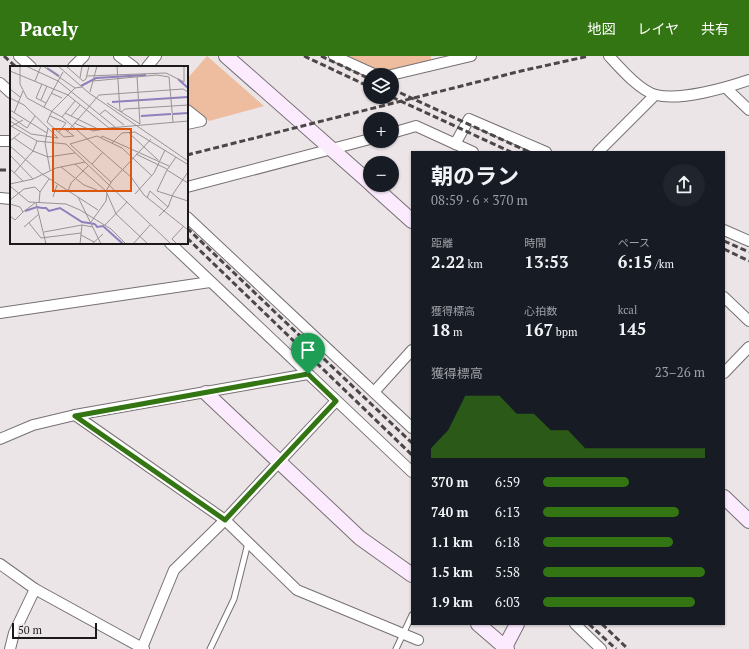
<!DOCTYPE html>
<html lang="ja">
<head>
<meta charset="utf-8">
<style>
	:root { --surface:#171b24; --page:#20242c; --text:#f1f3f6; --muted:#9ea1a6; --accent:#347513 }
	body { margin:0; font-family:"PT Serif","Noto Sans JP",serif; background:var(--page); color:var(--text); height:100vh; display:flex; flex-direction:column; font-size:15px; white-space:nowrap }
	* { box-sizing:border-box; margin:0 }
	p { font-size:13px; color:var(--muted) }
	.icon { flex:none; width:22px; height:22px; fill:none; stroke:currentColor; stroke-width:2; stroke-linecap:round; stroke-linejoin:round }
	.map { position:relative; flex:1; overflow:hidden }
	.drawer { position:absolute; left:411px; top:95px; width:314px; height:474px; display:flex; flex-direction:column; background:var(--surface); border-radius:0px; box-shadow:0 1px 3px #0004 }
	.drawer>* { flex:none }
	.controls { position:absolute; left:363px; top:12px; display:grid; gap:8px }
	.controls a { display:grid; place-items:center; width:36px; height:36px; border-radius:50%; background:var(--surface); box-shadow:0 1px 3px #0004; font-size:20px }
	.scale { position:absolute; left:12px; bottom:10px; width:85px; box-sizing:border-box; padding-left:4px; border:2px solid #1c191a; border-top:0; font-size:11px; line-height:14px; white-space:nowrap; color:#1c191a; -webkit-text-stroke:3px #ece5e7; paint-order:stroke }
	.pin { position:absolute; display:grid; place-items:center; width:34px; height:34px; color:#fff; margin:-41px -17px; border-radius:50% 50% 50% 0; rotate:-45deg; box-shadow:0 0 4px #0007 }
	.pin .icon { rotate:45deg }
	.round { display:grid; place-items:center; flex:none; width:42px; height:42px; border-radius:21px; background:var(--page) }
	.overview { display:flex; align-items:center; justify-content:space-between; height:68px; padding:0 20px }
	h1 { font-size:22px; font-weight:700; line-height:30px }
	.stats { display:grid; grid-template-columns:repeat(3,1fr); gap:6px; height:68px; padding:4px 20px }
	.stats div { display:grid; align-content:center }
	.stats b { font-size:17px; font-weight:700 }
	.stats small { font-size:11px; font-weight:400 }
	.stats p { font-size:11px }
	.chart { height:112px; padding:8px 20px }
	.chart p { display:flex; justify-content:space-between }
	.chart svg { width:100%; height:72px; margin-top:4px; fill:var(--accent); opacity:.7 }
	ul { padding:0 20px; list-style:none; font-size:13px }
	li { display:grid; grid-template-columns:64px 48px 1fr; align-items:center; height:30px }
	li i { height:10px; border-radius:5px; background:var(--accent) }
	header { display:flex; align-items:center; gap:24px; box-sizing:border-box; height:56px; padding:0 20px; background:var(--accent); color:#fff }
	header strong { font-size:19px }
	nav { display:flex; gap:22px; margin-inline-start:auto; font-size:14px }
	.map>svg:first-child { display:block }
	.green { fill:#eebc9f }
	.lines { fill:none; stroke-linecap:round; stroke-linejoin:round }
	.lane-casing { stroke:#777073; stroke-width:7 }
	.street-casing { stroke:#777073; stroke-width:12 }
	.secondary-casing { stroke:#777073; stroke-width:16 }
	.lane { stroke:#fff; stroke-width:5 }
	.street { stroke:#fff; stroke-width:10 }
	.secondary { stroke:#fcebfe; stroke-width:14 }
	.rail { stroke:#4b4748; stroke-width:3; stroke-dasharray:6 3; stroke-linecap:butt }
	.route-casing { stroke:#fff; stroke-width:8 }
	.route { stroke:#347513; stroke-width:5 }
	.inset-river { fill:none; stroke:#8e80bc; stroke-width:2 }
	.inset-road { fill:none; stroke:#999395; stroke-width:1 }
	.view { fill:#de560d; fill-opacity:0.15; stroke:#de560d; stroke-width:2 }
	.inset-edge { fill:none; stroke:#1c191a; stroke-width:2 }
</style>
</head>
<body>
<header>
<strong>Pacely</strong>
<nav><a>地図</a><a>レイヤ</a><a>共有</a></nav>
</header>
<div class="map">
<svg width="749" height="593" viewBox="0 0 749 593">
	<rect width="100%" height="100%" fill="#ece5e7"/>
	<!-- green -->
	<g class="green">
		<path d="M207,0L264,50L209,65L187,48V23Z"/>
		<path d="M345,0H431V4L381,16Z"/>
	</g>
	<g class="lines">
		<!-- lane casing -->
		<g class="lane-casing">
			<g id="lane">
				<path d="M210,593L234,543L248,487"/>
				<path d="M396,593L412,559"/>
			</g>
		</g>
		<!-- street casing -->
		<g class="street-casing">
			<g id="street">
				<path d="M19,0L31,11"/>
				<path d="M119,0L134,11"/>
				<path d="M334,0L376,19"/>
				<path d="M609,0C620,12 640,35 656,39C680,45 726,32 749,24"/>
				<path d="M73,11L84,0"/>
				<path d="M147,11L156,0"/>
				<path d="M391,19L471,0"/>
				<path d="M0,27L11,37"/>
				<path d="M726,32L749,54"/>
				<path d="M187,54L201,65L187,68"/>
				<path d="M392,77L416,70L473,96"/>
				<path d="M0,85H11"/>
				<path d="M455,88L469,63L546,96"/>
				<path d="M598,96L655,39"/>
				<path d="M187,131L370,83"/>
				<path d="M0,142L11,143"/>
				<path d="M187,161L412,372"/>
				<path d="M724,174L749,185"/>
				<path d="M170,187L412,416"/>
				<path d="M724,241L749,265"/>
				<path d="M0,257L210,226"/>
				<path d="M724,317L749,291"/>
				<path d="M374,336L412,294"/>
				<path d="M75,359L225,464L297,534L418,584"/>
				<path d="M0,383L33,369L75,359L308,318"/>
				<path d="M0,508L35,533L144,593"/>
				<path d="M575,568L601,593"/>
				<path d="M142,592L174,514L225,464L336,345"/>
				<path d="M10,593L14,577L35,533"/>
			</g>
		</g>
		<!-- secondary casing -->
		<g class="secondary-casing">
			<g id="secondary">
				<path d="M226,0L370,127"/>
				<path d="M372,129L412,165"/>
				<path d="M206,337L360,482L412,519"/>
				<path d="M724,441L749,465"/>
				<path d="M478,568L507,593"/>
				<path d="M505,591L517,568"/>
			</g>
		</g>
		<!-- lane -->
		<use href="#lane" class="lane"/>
		<!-- street -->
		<use href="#street" class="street"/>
		<!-- secondary -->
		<use href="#secondary" class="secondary"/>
		<!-- rail -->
		<g class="rail">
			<path d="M4,0L16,11"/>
			<path d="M304,0L370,31"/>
			<path d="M321,0L370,23"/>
			<path d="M392,33L529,96"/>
			<path d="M392,41L511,96"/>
			<path d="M187,99L521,15L589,0"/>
			<path d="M0,114H11"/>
			<path d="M187,172L412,387"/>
			<path d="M187,182L412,399"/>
			<path d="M724,185L749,196"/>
			<path d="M724,193L749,205"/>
			<path d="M589,568L616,593"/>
			<path d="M602,568L628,593"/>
		</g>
	</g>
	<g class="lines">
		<!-- route casing -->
		<g class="route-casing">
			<path id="route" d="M308,318L336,345L225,464L75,360Z"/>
		</g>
		<!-- route -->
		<use href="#route" class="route"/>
	</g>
	<!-- overview -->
	<g transform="translate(10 10)">
		<rect width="178" height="178" fill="#ece5e7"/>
		<path class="inset-river" d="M37,2L49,10M168,13L178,22M71,20L86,12L136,9M102,36L178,31M163,48L178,47M131,50L161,48M32,142H36L39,145L50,142L72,156L85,158M15,145L27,141L32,142M85,158L87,161L93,160L113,178"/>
		<path class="inset-road" d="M10,0V18L17,32L52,51L121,111L134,129L178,164M16,0L48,15L105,61M33,0L65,22M48,0L79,27L178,95M56,0L73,15L76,13L79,0M107,0L110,45M0,5L58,29L99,62L178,55M77,10L156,7L174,16M127,11L130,58M159,11L163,56M70,12L72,0M25,15L31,0M83,15L147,9L159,11M174,16V0M32,18L26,32L36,37M0,23L10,31M80,26L87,0M41,27L52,32M0,32L14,39L48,72L21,68L0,55M31,34L37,20M97,37L130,58M34,41L53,6M0,44L37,67M111,46L115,43L178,39M4,47L13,25M55,47L90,64M90,48L95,44L114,59M0,50L17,62M40,50L56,57L49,66M61,50L70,39M52,51L65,35M64,57L83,65L99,62M1,60L27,75L56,78L161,178M0,61L13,54M17,62L25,50M38,62L35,77L40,104M53,62L64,70L54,71L37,56L42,45L65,22L72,21M58,65L89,29L173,23L178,26M119,67L148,94M4,72L23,85L38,91L65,87M91,72L92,70L159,100M0,75L10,67M102,77L112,67L125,66L177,98L178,96M0,80L32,108L88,144M126,88L157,103M0,89L23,113M166,91L157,104L178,117M65,98L96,125L106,148L138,178M82,98L93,86M51,101L74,119L87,124M0,103L13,115M157,104L147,125L178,135M4,107L23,85L27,75M101,116L60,78L87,70L112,82L142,110M0,118L23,113L46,102L75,96M0,120L19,136L56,138L70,144L101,163L116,178M58,125L61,117L78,100M96,125L102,115L141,73M30,126L39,113M125,128L144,107L155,84M43,131L47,119M68,131L91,178M137,132L140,125L158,141M0,134L14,123L25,121L30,126L29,137M26,137L36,178M0,138L10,141L13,146L5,154L0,150M13,146L25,137M149,150L158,141L163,128L178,106M81,156L96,135L97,127M19,157L31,172L71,167M95,159L117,136M14,161L29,148M34,166L72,159L83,161M71,169L84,176M70,178L72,159M82,178L93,168M123,178L141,158M167,178L162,173L173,161"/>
		<path class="view" d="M43,63H121V125H43Z"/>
		<rect width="178" height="178" class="inset-edge"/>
	</g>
</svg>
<div class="controls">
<a><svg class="icon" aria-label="layers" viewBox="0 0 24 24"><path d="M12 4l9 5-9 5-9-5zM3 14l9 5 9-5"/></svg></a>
<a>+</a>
<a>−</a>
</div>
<div class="scale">50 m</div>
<div class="pin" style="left:308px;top:318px;background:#1e9e55"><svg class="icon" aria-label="arrive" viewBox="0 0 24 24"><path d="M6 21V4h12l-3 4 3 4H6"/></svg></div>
<section class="drawer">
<div class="overview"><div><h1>朝のラン</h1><p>08:59 · 6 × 370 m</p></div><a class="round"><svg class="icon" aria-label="share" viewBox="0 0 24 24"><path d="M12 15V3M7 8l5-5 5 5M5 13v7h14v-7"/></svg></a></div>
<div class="stats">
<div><p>距離</p><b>2.22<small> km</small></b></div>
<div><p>時間</p><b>13:53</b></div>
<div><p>ペース</p><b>6:15<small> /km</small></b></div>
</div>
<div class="stats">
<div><p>獲得標高</p><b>18<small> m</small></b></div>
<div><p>心拍数</p><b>167<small> bpm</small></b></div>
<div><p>kcal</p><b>145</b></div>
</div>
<div class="chart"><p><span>獲得標高</span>23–26 m</p>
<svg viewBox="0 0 160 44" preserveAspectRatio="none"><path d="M0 44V38L10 27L20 6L30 6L40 6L50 17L60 17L70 27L80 27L90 38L100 38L110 38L120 38L130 38L140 38L150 38L160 38V44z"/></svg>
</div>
<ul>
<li><b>370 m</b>6:59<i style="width:53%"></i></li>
<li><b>740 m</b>6:13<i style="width:84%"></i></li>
<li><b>1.1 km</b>6:18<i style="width:80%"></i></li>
<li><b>1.5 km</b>5:58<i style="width:100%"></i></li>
<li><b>1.9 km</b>6:03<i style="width:94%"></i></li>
</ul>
</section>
</div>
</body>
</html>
